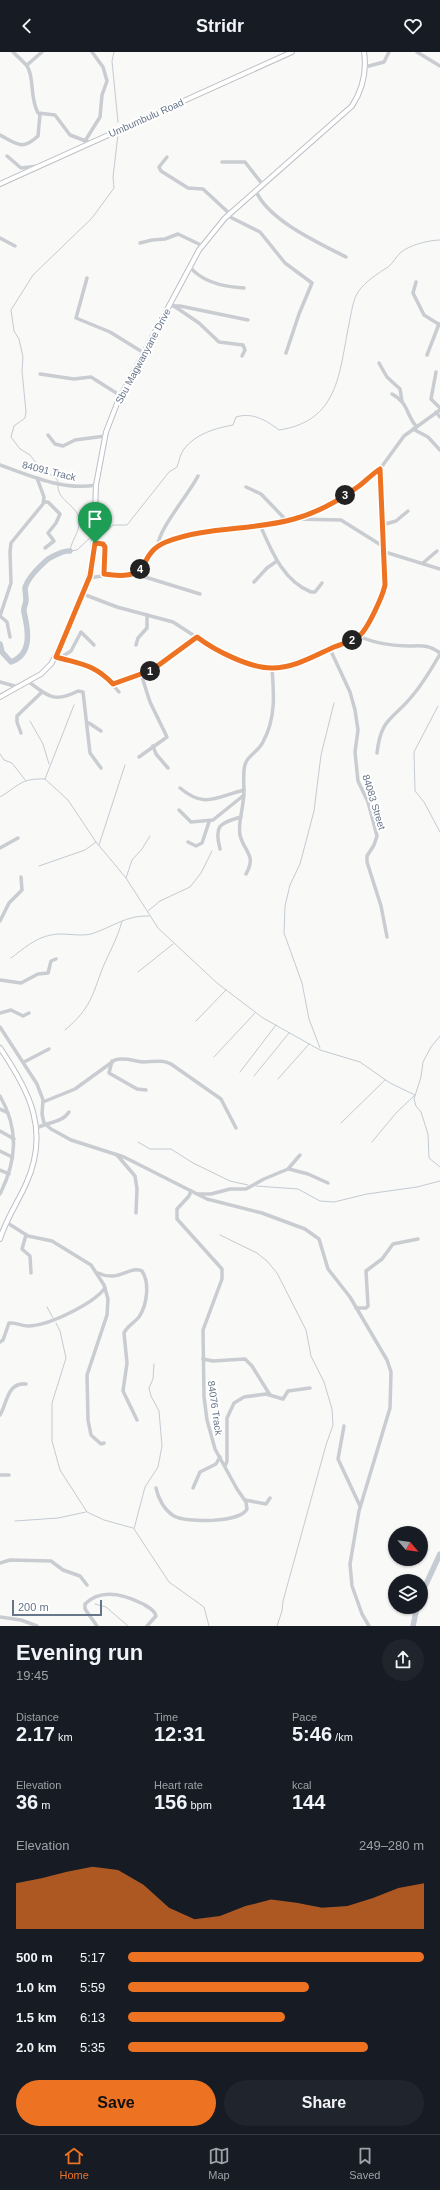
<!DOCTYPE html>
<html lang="en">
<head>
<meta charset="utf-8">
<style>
	:root { --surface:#171b24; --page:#20242c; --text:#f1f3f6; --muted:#9ea1a6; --line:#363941; --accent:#ed7323 }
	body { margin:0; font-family:Arial,sans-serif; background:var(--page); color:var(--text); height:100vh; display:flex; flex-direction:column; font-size:15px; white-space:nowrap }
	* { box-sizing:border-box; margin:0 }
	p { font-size:13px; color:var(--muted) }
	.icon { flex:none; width:22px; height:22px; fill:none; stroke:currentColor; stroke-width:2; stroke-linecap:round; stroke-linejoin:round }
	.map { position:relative; height:1574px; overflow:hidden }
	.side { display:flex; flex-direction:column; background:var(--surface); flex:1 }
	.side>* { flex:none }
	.needle { width:26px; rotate:118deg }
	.fabs { position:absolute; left:388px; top:1474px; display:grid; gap:8px }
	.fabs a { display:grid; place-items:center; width:40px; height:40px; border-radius:50%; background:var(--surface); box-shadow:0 1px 3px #0004; font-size:20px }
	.scale { position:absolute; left:12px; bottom:10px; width:90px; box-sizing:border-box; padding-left:4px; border:2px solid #67758a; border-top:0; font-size:11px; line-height:14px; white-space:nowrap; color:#67758a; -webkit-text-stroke:3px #fff; paint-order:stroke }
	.pin { position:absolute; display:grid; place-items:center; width:34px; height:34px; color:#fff; margin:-41px -17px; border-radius:50% 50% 50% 0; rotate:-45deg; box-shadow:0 0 4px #0007 }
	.pin .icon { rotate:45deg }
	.km { position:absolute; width:20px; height:20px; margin:-10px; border-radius:50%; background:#222; color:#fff; font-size:11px; line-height:20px; text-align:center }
	.round { display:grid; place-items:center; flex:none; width:42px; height:42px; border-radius:21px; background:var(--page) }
	.head { display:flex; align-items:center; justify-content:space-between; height:68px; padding:0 16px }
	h1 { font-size:22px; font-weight:800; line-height:30px }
	.figures { display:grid; grid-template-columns:repeat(3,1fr); gap:6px; height:68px; padding:4px 16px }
	.figures div { display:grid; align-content:center }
	.figures b { font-size:20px; font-weight:800 }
	.figures small { font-size:11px; font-weight:400 }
	.figures p { font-size:11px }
	.chart { height:112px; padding:8px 16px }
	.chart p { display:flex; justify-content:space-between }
	.chart svg { width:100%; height:72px; margin-top:4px; fill:var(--accent); opacity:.7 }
	.button { display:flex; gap:8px; margin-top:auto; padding:8px 16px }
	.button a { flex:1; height:46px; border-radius:24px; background:var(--accent); color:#111; font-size:16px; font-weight:800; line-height:46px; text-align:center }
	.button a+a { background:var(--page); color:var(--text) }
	ul { padding:0 16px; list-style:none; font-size:13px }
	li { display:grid; grid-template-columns:64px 48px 1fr; align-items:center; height:30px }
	li i { height:10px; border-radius:5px; background:var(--accent) }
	header { display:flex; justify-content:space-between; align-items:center; height:52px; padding:0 16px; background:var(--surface); font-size:18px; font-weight:800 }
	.menu { display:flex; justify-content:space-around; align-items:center; height:56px; border-top:1px solid var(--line); background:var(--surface); font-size:11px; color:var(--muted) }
	.menu a { display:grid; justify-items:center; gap:2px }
	.menu .on { color:var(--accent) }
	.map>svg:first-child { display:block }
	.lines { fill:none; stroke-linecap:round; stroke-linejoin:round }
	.stream { stroke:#c4cbd2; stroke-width:1 }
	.river { stroke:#c4cbd2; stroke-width:5.5 }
	.major-casing { stroke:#bcbfc4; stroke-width:6 }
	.minor { stroke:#c9ccd0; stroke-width:3.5 }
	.major { stroke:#fff; stroke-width:4 }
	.route-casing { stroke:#fff; stroke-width:8 }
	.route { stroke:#ed7323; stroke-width:5 }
	.labels { text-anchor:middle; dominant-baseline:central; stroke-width:4; stroke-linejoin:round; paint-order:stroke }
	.street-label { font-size:10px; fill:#67758a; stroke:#fff }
</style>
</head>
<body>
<header><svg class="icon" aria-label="back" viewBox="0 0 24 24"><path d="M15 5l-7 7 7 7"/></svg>Stridr<svg class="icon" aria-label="heart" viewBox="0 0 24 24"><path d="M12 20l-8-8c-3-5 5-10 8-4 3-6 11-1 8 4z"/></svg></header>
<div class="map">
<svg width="440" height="1574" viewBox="0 0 440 1574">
	<rect width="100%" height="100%" fill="#f9f9f7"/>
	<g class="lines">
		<!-- stream -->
		<g class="stream">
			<path d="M114,0L112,9L118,70"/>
			<path d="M58,430L56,426L41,417L30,403L20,397L11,385L14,374L25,366L26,360L22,319L23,305L19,287L14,279L11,258L33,223L92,166L114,136L113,125L118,83"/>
			<path d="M58,433C57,450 79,453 79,469C80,480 71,489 70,499L77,498L92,484"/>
			<path d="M95,483L106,480L113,473H127L169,420L177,415C179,410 180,402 184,397C195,382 216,376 233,373L236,365C252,360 266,368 279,378C339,369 339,321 349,272C351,263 353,247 358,240C366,229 377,222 388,215C393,211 396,205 400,201C409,193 429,188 440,188"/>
			<path d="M438,654L414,700L415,739L424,750L440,780"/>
			<path d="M30,669L43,692L49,712"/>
			<path d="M0,702L4,708L12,711L26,729"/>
			<path d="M45,727L74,653"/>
			<path d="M0,745C19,734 20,726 45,727L68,748L96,790L126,826L158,876L217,931L263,966L320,998L360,1010L390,1031L415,1043L396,1061L372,1090"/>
			<path d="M99,793L125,713"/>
			<path d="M39,814L85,798L96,790"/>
			<path d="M126,826L132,808L142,797L150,784"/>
			<path d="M148,859L160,849L190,835L201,821L212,799"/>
			<path d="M11,906C23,897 35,886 51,883C64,880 78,885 91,882C113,875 126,863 149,864"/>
			<path d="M138,920L173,892"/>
			<path d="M196,969L226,938"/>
			<path d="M65,978C91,956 92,944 103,915C110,899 118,885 122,869"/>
			<path d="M440,984L431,995L423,1010L421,1025L414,1047L416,1054L421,1060L428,1082L429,1106L440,1115"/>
			<path d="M320,996L309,967L302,931L284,881L285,854L290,833L300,812L314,759L321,703L334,651"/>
			<path d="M214,1005L255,961"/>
			<path d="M240,1020L276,973"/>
			<path d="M254,1024L289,981"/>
			<path d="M278,1027L309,992"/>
			<path d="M341,1071L385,1028"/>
			<path d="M138,1090L150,1097H171L193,1111L230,1129L248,1133"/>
			<path d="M256,1134L298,1137L320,1149L334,1150L367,1142L417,1135L440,1129"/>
			<path d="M220,1183L257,1201L267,1209L277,1221L306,1278L311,1304L324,1330L332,1357L333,1373L326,1393L283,1549L282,1559L277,1574"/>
			<path d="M47,1255L53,1266"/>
			<path d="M56,1271L60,1279L66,1306L52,1351V1389L60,1418L87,1460L104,1468L133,1476"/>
			<path d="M154,1312L153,1327L149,1336L151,1344L159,1359L162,1394L158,1415L145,1435L134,1477L169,1530L204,1555L209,1574"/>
			<path d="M15,1469L58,1466L86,1460"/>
			<path d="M95,1552L106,1555L128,1574"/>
		</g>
		<!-- river -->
		<g class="river">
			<path d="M0,592L2,600L11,610C33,602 28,577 24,560C23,556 26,552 26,548C26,544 25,539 25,536C28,525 40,514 48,507C53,504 65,498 70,499"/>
			<path d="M421,1543L440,1502"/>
			<path d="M413,1574L417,1555"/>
		</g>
		<!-- major casing -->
		<g class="major-casing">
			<g id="major">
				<path d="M0,132L292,0"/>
				<path d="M0,645L41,622L51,612L60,596L83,542L93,511L96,433L106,380L118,349L199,198L225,166L352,54C363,37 367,20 364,0"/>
				<path d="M0,996C30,1040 50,1079 26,1132C18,1150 6,1167 0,1187"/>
			</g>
		</g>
		<!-- minor -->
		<g class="minor">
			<path d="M13,0C18,5 23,9 27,14C35,26 29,44 38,61L55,63L70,83L91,91"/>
			<path d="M417,0L440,14"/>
			<path d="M27,13L42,0"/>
			<path d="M365,15L384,10L389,0"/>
			<path d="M0,83C17,92 22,99 38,84L40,62"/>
			<path d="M85,89L100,65L102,43L107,29L103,15L92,0"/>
			<path d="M7,104L21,116L39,114"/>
			<path d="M167,105L159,115L161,119L188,136L203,137L230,162"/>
			<path d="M222,110H245L263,133"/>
			<path d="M256,139C268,168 319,191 346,205"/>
			<path d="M228,164L260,180L285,211L312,231L299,262L286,301"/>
			<path d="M0,186L15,194"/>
			<path d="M140,191L152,188L165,187L178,182L203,194"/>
			<path d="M190,215C203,231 225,235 244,236"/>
			<path d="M87,226L76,266L110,280L144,301"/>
			<path d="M416,230L413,241L424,263L440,273"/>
			<path d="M173,254H180L248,268"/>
			<path d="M174,254L199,271L219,290L243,293L245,298L242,304"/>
			<path d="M427,303L439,272"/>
			<path d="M379,311L387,325L400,337L402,349"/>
			<path d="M436,320L431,347L440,356"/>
			<path d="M40,322L74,327L91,325L121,344"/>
			<path d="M392,342C409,351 406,363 416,374"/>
			<path d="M436,360L440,365"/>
			<path d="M413,377L428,385L440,398"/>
			<path d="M48,383L55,392L63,394L75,388L105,384"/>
			<path d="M0,413C30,424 64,439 96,433"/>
			<path d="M246,435L261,442L287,469"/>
			<path d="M44,450H48L60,462L56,471L48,481L54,489L45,496"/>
			<path d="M294,467L341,468L384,495"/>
			<path d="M260,473C271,498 283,529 311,540H315L322,531"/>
			<path d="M382,473L396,469L408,459"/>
			<path d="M95,491L103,492L105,495V521"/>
			<path d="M158,494C157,479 189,442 198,424"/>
			<path d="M385,500L440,517"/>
			<path d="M423,511L437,499"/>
			<path d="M132,523L145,525L200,542"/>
			<path d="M89,526L102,524L105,521C156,530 134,503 166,490C207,473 252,479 294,467C316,461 340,448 359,434C366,429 372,422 380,417"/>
			<path d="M254,530L267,516L277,509"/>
			<path d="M83,542L117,555L173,570L218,599L255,613L272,616L303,609L359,584L383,542L385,533L380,417L404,384L440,358"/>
			<path d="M359,584C373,591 393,594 408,594C421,594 428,592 440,601"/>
			<path d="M10,585L7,570L0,564L11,531L10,500L11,491L43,452L44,445L37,426"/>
			<path d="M136,593L138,586L147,576V563"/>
			<path d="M330,597L350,640L355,658L358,678L355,700L358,729L368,750L377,784L374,793L367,804V810L381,854L387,885"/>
			<path d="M56,605C90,614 95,611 119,640"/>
			<path d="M60,606L71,599L81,580L94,593"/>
			<path d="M0,630L18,635"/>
			<path d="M29,630C49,645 55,651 78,639L83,640L90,701L101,716"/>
			<path d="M113,632L152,618L197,585"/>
			<path d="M89,671L101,679"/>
			<path d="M21,681L17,670V664L42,640"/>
			<path d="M153,694L156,702L168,716"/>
			<path d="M377,701C381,665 393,668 413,643C423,631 432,616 440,602"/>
			<path d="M139,705L167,685L150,650L141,622"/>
			<path d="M180,736C205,757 216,745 244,738"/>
			<path d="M179,758L191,770L213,768L244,743"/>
			<path d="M188,790L196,794L202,791L209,770"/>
			<path d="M0,796L18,786"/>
			<path d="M220,797C214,774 219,771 241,765"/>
			<path d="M246,822C257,803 244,800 240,783C238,772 242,761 243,750C245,740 243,730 244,719C244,704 257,702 263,690C276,666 274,642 272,616"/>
			<path d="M0,869L9,851L22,838L21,825"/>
			<path d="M0,928L21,931L38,922L48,921L51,909L56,907"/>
			<path d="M0,961L11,958L23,964L29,961"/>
			<path d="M0,975L37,1032L43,1048L42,1062L44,1071L51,1077L71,1088L124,1105L207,1147L262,1161L305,1177L319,1187L328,1217L350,1245L387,1308L391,1320L390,1356L359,1459L350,1512L352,1534L362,1562L369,1574"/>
			<path d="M112,1009L109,1021L137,1037L146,1038"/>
			<path d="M24,1010L49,997"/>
			<path d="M0,1044C19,1077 17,1108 0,1142"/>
			<path d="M43,1050L75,1037L115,1008C125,1005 133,1009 143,1010C153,1010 162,1007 171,1012L221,1047L236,1076"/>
			<path d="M0,1057L8,1061"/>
			<path d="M37,1076C47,1070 62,1071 69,1060"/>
			<path d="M0,1079L14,1087"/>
			<path d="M0,1099L12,1105"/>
			<path d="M117,1103L135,1124L137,1137L136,1161"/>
			<path d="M289,1117L308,1122L328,1131"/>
			<path d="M0,1118L9,1122"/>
			<path d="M197,1142H211L230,1137H246L264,1127L288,1117L300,1103"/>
			<path d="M6,1170L28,1184L52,1189L91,1213L104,1233L108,1247L107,1263L87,1323L88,1368L91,1383L101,1392L104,1391"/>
			<path d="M26,1183L22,1197L30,1204L31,1221"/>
			<path d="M98,1221C119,1231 129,1213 142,1219C150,1231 147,1253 139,1265C134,1271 127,1274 124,1281L127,1311L123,1339L137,1368"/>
			<path d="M356,1256H366L368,1254L366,1219L382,1207L393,1192L418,1187"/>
			<path d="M0,1290L3,1288L9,1271C16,1270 21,1274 28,1274C48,1274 93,1252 105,1236"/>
			<path d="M203,1307L213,1309L245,1307L252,1314L270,1343"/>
			<path d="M0,1363C7,1352 7,1330 26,1332"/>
			<path d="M344,1374L338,1407L360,1454"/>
			<path d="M225,1414L227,1409V1366L234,1351L244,1345L266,1342L283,1347L288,1339L310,1336"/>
			<path d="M0,1423H9"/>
			<path d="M156,1436C158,1446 164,1458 174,1464C186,1471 240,1471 247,1457L246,1450L237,1437L215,1397L207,1368L204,1345L203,1278L222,1227V1217L177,1167V1157L189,1144L191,1139"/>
			<path d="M193,1436L200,1420L216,1412L220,1405"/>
			<path d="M245,1448L266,1452L270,1446"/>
			<path d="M0,1511L10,1508L51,1509L63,1518L80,1524L87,1533"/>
			<path d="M0,1565L21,1568L37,1574"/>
			<path d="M97,1574L85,1557V1552C101,1536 125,1543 143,1552C148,1555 155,1558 156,1564L147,1574"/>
		</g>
		<!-- major -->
		<use href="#major" class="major"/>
	</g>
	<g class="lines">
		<!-- route casing -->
		<g class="route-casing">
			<path id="route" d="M380,417L385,533C383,543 368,577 359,584C352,589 342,592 334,595C314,604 294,616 272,616C249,616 214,598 197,585L152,618L113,632C94,612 80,612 56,605L90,524L95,491L103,492L105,495L104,522C157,530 134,503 166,490C207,474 252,479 294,467C316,461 340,448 359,434C366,429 372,422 380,417Z"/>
		</g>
		<!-- route -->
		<use href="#route" class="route"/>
	</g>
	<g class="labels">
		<!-- street labels -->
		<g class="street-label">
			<text transform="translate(146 66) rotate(-24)">Umbumbulu Road</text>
			<text transform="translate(143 304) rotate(-62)">Sbu Magwanyane Drive</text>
			<text transform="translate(49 419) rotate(14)">84091 Track</text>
			<text transform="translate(374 750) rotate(73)">84083 Street</text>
			<text transform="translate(215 1356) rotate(82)">84076 Track</text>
		</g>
	</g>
</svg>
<div class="fabs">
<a><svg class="needle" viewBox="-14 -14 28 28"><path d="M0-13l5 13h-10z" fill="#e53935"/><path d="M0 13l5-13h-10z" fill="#9ea1a6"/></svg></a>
<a><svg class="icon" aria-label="layers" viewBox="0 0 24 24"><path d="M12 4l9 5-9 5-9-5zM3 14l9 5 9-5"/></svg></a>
</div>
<div class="scale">200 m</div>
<div class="pin" style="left:95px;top:491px;background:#1e9e55"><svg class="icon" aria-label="arrive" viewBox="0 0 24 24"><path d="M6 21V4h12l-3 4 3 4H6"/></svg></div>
<b class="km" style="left:150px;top:619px">1</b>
<b class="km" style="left:352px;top:588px">2</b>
<b class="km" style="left:345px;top:443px">3</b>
<b class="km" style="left:140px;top:517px">4</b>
</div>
<section class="side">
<div class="head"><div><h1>Evening run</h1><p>19:45</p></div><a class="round"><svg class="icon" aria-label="share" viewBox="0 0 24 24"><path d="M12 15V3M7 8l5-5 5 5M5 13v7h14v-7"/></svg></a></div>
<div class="figures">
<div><p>Distance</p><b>2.17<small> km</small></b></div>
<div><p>Time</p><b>12:31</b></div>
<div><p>Pace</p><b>5:46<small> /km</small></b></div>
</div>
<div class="figures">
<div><p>Elevation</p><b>36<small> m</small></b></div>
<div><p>Heart rate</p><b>156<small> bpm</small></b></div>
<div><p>kcal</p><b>144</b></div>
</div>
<div class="chart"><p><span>Elevation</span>249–280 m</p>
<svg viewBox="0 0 160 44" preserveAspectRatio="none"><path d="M0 44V16L10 13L20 9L30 6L40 8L50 17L60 31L70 38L80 36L90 30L100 26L110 28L120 31L130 30L140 25L150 19L160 16V44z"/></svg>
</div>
<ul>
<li><b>500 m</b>5:17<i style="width:100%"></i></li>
<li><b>1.0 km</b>5:59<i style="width:61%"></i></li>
<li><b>1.5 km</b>6:13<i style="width:53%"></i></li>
<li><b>2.0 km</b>5:35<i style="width:81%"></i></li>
</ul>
<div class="button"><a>Save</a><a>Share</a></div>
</section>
<nav class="menu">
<a class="on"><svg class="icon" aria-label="home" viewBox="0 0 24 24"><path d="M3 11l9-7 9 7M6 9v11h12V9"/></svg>Home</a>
<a><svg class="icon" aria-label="map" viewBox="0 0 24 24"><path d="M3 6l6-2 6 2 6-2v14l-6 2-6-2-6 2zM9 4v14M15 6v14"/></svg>Map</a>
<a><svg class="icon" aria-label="saved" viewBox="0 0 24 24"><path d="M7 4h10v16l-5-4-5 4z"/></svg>Saved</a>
</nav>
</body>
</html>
